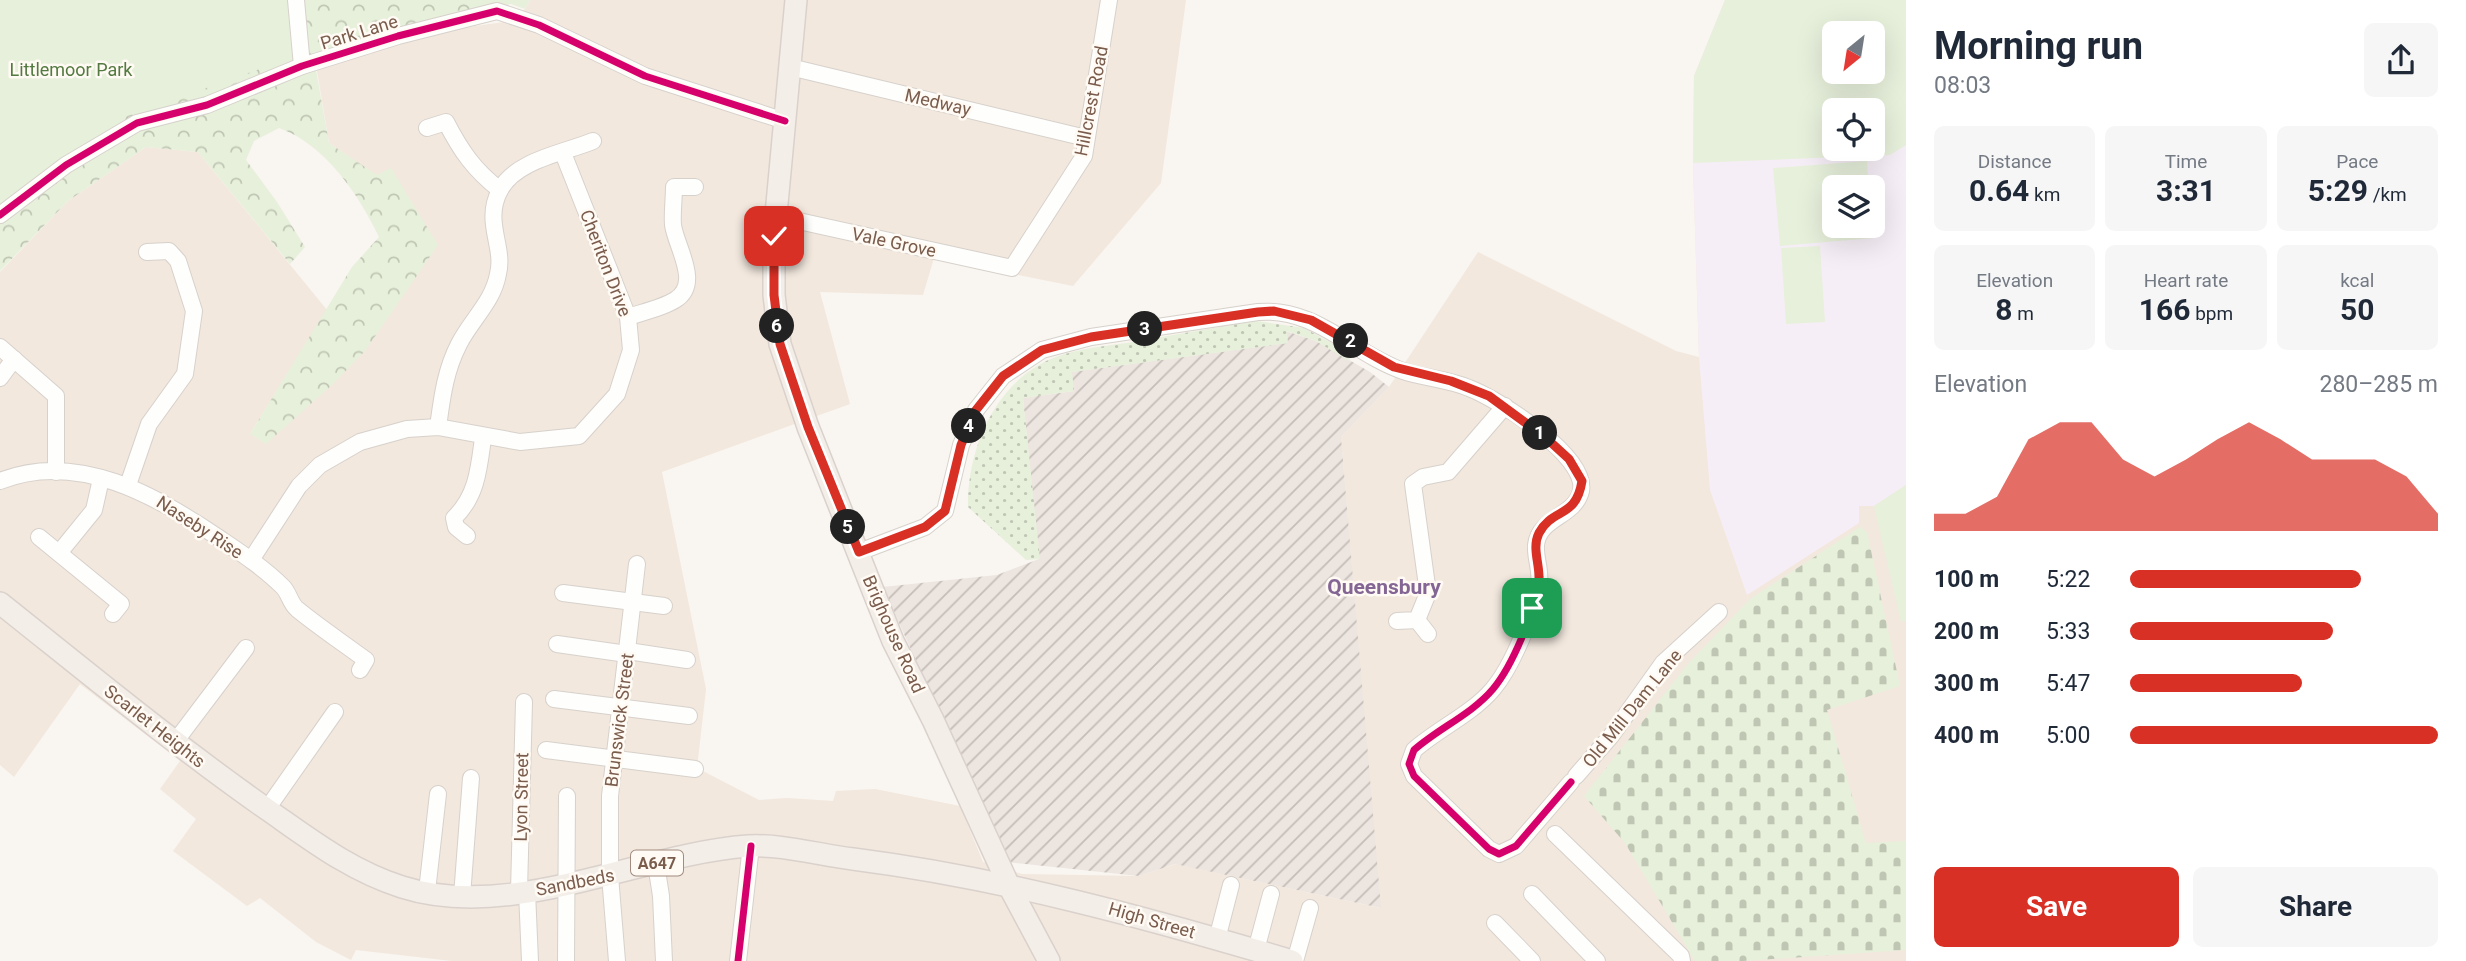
<!DOCTYPE html>
<html lang="en">
<head>
<meta charset="utf-8">
<style>
	:root { --surface:#fff; --page:#f6f6f7; --text:#1f2937; --muted:#747a83; --accent:#d93025 }
	body { margin:0; font-family:Roboto,sans-serif; background:var(--page); color:var(--text); height:100vh; display:flex; flex-direction:column; font-size:26px; white-space:nowrap }
	* { box-sizing:border-box; margin:0 }
	p { font-size:23px; color:var(--muted) }
	.icon { flex:none; width:38px; height:38px; fill:none; stroke:currentColor; stroke-width:2; stroke-linecap:round; stroke-linejoin:round }
	.map { position:relative; flex:1; overflow:hidden }
	.panel { display:flex; flex-direction:column; background:var(--surface); width:560px }
	.panel>* { flex:none }
	.needle { width:46px; rotate:210deg }
	.fabs { position:absolute; left:1822px; top:21px; display:grid; gap:14px }
	.fabs a { display:grid; place-items:center; width:63px; height:63px; border-radius:10px; background:var(--surface); box-shadow:0 7px 28px #0002; font-size:35px }
	.pin { position:absolute; display:grid; place-items:center; width:60px; height:60px; color:#fff; margin:-30px; border-radius:14px; box-shadow:0 4px 10px #0006 }
	.km { position:absolute; width:35px; height:35px; margin:-18px; border-radius:50%; background:#222; color:#fff; font-size:19px; line-height:35px; text-align:center }
	.round { display:grid; place-items:center; flex:none; width:74px; height:74px; border-radius:10px; background:var(--page) }
	.overview { display:flex; align-items:center; justify-content:space-between; height:119px; padding:0 28px }
	h1 { font-size:38px; font-weight:700; line-height:52px }
	.metrics { display:grid; grid-template-columns:repeat(3,1fr); gap:10px; height:119px; padding:7px 28px }
	.metrics div { display:grid; align-content:center; border-radius:10px; background:var(--page); text-align:center }
	.metrics b { font-size:30px; font-weight:700 }
	.metrics small { font-size:19px; font-weight:400 }
	.metrics p { font-size:19px }
	.chart { height:196px; padding:14px 28px }
	.chart p { display:flex; justify-content:space-between }
	.chart svg { width:100%; height:126px; margin-top:7px; fill:var(--accent); opacity:.7 }
	.action { display:flex; gap:14px; margin-top:auto; padding:14px 28px }
	.action a { flex:1; height:80px; border-radius:10px; background:var(--accent); color:#fff; font-size:28px; font-weight:700; line-height:80px; text-align:center }
	.action a+a { background:var(--page); color:var(--text) }
	ul { padding:0 28px; list-style:none; font-size:23px }
	li { display:grid; grid-template-columns:112px 84px 1fr; align-items:center; height:52px }
	li i { height:18px; border-radius:9px; background:var(--accent) }
	main { display:flex; flex:1; min-height:0 }
	.map>svg:first-child { display:block }
	.residential { fill:#f2e8de; fill-rule:evenodd }
	.industrial { fill:url(#industrial-furrows) }
	.education { fill:#f6eef6; fill-rule:evenodd }
	.grass { fill:url(#grass-dots) }
	.forest { fill:url(#forest-crowns) }
	.cemetery { fill:url(#cemetery-stones) }
	.park { fill:#e7f0db; fill-rule:evenodd }
	.lines { fill:none; stroke-linecap:round; stroke-linejoin:round }
	.minor-casing { stroke:#d7d1cb; stroke-width:18 }
	.major-casing { stroke:#dad1cc; stroke-width:24 }
	.minor { stroke:#fefefd; stroke-width:16 }
	.major { stroke:#f3eee8; stroke-width:21 }
	.cycleway-casing { stroke:#fffaf3; stroke-width:11 }
	.cycleway { stroke:#d6006c; stroke-width:7 }
	.route-casing { stroke:#fff; stroke-width:14 }
	.route { stroke:#d93025; stroke-width:9 }
	.labels { text-anchor:middle; dominant-baseline:central; stroke-width:5; stroke-linejoin:round; paint-order:stroke }
	.shield { fill:#fffaf3; stroke:#a28b7f; stroke-width:2 }
	.shield-label { font-size:16px; font-weight:bold; fill:#7a5c4d }
	.street-label { font-size:18px; fill:#7a5c4d; stroke:#fffaf3 }
	.park-label { font-size:18px; fill:#537a41; stroke:#fffaf3 }
	.quarter-label { font-size:21px; font-weight:bold; fill:#846695; stroke:#fffaf3 }
</style>
</head>
<body>
<main>
<div class="map">
<svg width="1906" height="961" viewBox="0 0 1906 961">
	<defs>
		<pattern id="industrial-furrows" width="10" height="10" patternUnits="userSpaceOnUse" patternTransform="scale(1.75)"><rect width="10" height="10" fill="#ede5e0"/><path d="M-1 1l2-2M0 10L10 0M9 11l2-2" fill="none" stroke="#c5bdb8"/></pattern>
		<pattern id="grass-dots" width="8" height="8" patternUnits="userSpaceOnUse" patternTransform="scale(1.75)"><rect width="8" height="8" fill="#e7f0db"/><path d="M2 2h.1M6 6h.1" fill="none" stroke="#c0c6b4" stroke-width="1.8" stroke-linecap="round"/></pattern>
		<pattern id="forest-crowns" width="20" height="18" patternUnits="userSpaceOnUse" patternTransform="scale(1.75)"><rect width="20" height="18" fill="#e7f0db"/><path d="M2 6a3 3 0 1 1 6 0M12 15a3 3 0 1 1 6 0" fill="none" stroke="#c0c6b4"/></pattern>
		<pattern id="cemetery-stones" width="16" height="16" patternUnits="userSpaceOnUse" patternTransform="scale(1.75)"><rect width="16" height="16" fill="#e7f0db"/><path d="M2 7V4a2 2 0 0 1 4 0v3zM10 15v-3a2 2 0 0 1 4 0v3z" fill="#c0c6b4"/></pattern>
	</defs>
	<rect width="100%" height="100%" fill="#f9f5f0"/>
	<!-- residential -->
	<path class="residential" d="M530,0H1186L1161,183L1073,286L934,258L923,295L820,292L850,404L662,472L706,689L697,768L759,800L787,798L833,801L836,791L875,789L960,806L983,862L1022,874L1139,876L1176,864L1380,908L1341,437L1389,387L1478,252L1676,351L1699,357L1693,163L1694,76L1725,0H1906V961H452L356,950L351,960L316,942L260,898L247,906L173,851L196,819L160,789L180,761L80,684L14,777L0,765V272L68,201L146,147L198,152L327,310L250,434L437,245L377,176L329,143L316,65L453,29L511,21L525,9ZM1834,33H1872V72H1834ZM1834,110H1872V149H1834ZM1834,187H1872V226H1834Z"/>
	<!-- industrial -->
	<path class="industrial" d="M1286,331L1316,341L1370,372L1389,387L1341,437L1381,908L1175,864L1139,876L1006,862L883,587L997,575L1039,559L1023,398L1074,391L1071,372L1287,343Z"/>
	<!-- education -->
	<path class="education" d="M1725,0H1906V485L1874,506H1859V523L1747,595L1710,490L1699,357L1693,163L1694,76ZM1834,33H1872V72H1834ZM1834,110H1872V149H1834ZM1834,187H1872V226H1834Z"/>
	<!-- grass -->
	<path class="grass" d="M1256,321L1304,328L1352,354L1349,361L1316,341L1287,331L1288,343L1072,372L1074,391L1023,398L1040,559L1026,560L968,507C967,444 1000,372 1065,354C1089,347 1114,345 1139,341C1178,334 1217,327 1256,321Z"/>
	<!-- forest -->
	<path class="forest" d="M0,0H530L525,9L511,4L469,12L313,53L329,143L377,175L391,168L438,245L365,351L333,384L266,444L250,434L352,267L379,237C359,195 325,144 279,128L254,141L246,160L277,202L305,247L290,264L198,152L146,147L68,201L0,271Z"/>
	<!-- cemetery -->
	<path class="cemetery" d="M1860,527L1867,532L1900,686L1827,710L1866,843L1906,841V950L1743,961H1695L1625,843L1584,796L1688,664L1750,599Z"/>
	<!-- park -->
	<g class="park">
		<path d="M0,0H289L293,57L116,120L0,206Z"/>
		<path d="M1725,0H1906V145L1890,155L1693,163L1694,76ZM1872,33V72H1834V33ZM1872,110V149H1834V110Z"/>
		<path d="M1867,161L1869,187H1834V226H1872L1873,238L1780,246L1773,168Z"/>
		<path d="M1820,246L1825,322L1786,324L1781,248Z"/>
		<path d="M1906,485V621L1901,622L1874,506Z"/>
	</g>
	<g class="lines">
		<!-- minor casing -->
		<g class="minor-casing">
			<g id="minor">
				<path d="M296,0L302,66"/>
				<path d="M790,67L1086,138"/>
				<path d="M427,128L446,122C461,151 474,170 500,190"/>
				<path d="M0,215L66,165L137,123L207,105L302,66L398,36L497,11L539,25L645,76L785,121"/>
				<path d="M776,216L1012,268L1084,156L1109,0"/>
				<path d="M628,317C643,312 662,308 675,300C702,284 676,247 673,225C672,213 674,199 674,187H695"/>
				<path d="M0,347L56,396V472"/>
				<path d="M0,378L14,359"/>
				<path d="M438,427C442,398 445,371 459,344C471,320 493,302 498,274C505,246 483,222 500,190C516,160 564,153 593,141"/>
				<path d="M0,481C77,450 157,496 219,538C241,553 264,568 283,587C289,593 290,603 297,609C319,627 343,643 366,660L360,670"/>
				<path d="M128,485L149,424L185,374L194,311L178,261L169,251L147,252"/>
				<path d="M467,536L456,527L454,518C477,496 479,468 483,438"/>
				<path d="M39,537L121,604L113,614"/>
				<path d="M859,552L925,527L945,511L961,445L976,410L1003,376L1042,350L1091,337L1258,312C1316,307 1352,353 1403,371C1424,378 1447,379 1469,388C1498,399 1588,456 1581,491C1575,517 1539,517 1536,545C1535,558 1541,570 1539,582C1534,613 1513,665 1493,689C1472,714 1439,728 1414,750L1409,764L1414,776L1489,849L1499,854L1516,846L1571,782"/>
				<path d="M59,553L94,510L101,479"/>
				<path d="M251,560L299,486L320,465L360,442L407,429L438,427L520,442L579,436L617,394L631,350L628,317L563,153"/>
				<path d="M563,593L664,606"/>
				<path d="M1417,620L1428,634"/>
				<path d="M1397,621L1417,620L1428,593L1413,484L1423,477L1448,472L1505,406"/>
				<path d="M557,644L627,654"/>
				<path d="M628,651L687,660"/>
				<path d="M554,699L689,716"/>
				<path d="M175,742L246,648"/>
				<path d="M546,750L695,769"/>
				<path d="M1576,776L1611,736L1663,663L1719,612"/>
				<path d="M267,809L335,712"/>
				<path d="M1555,834L1681,956L1682,961"/>
				<path d="M656,864L661,896L664,961"/>
				<path d="M427,891L438,794"/>
				<path d="M519,891L524,702"/>
				<path d="M527,892L530,961"/>
				<path d="M1532,894L1597,961"/>
				<path d="M462,896L471,778"/>
				<path d="M1495,923L1532,961"/>
				<path d="M1217,939L1231,885"/>
				<path d="M1256,950L1271,894"/>
				<path d="M566,961L567,796"/>
				<path d="M617,961L610,876V796L637,564"/>
				<path d="M738,961L751,846"/>
				<path d="M1295,961L1310,908"/>
			</g>
		</g>
		<!-- major casing -->
		<g class="major-casing">
			<g id="major">
				<path d="M796,0L774,236V295L780,344L808,427L893,641L933,720L1010,888L1049,961"/>
				<path d="M0,603C88,673 175,745 268,810C311,840 351,871 402,887C511,922 639,854 748,846C781,844 820,855 853,859C1002,878 1148,918 1292,961"/>
			</g>
		</g>
		<!-- minor -->
		<use href="#minor" class="minor"/>
		<!-- major -->
		<use href="#major" class="major"/>
		<!-- cycleway casing -->
		<g class="cycleway-casing">
			<g id="cycleway">
				<path d="M0,215L66,165L137,123L207,105L302,66L398,36L497,11L539,25L645,76L785,121"/>
				<path d="M859,552L925,527L945,511L961,445L976,410L1003,376L1042,350L1091,337L1258,312C1316,307 1352,353 1403,371C1424,378 1447,379 1469,388C1498,399 1588,456 1581,491C1575,517 1539,517 1536,545C1535,558 1541,570 1539,582C1534,613 1513,665 1493,689C1472,714 1439,728 1414,750L1409,764L1414,776L1489,849L1499,854L1516,846L1571,782"/>
				<path d="M738,961L751,846"/>
			</g>
		</g>
		<!-- cycleway -->
		<use href="#cycleway" class="cycleway"/>
	</g>
	<g class="lines">
		<!-- route casing -->
		<g class="route-casing">
			<path id="route" d="M774,236V295L780,344L808,427L859,552L925,527L945,511L961,445L976,410L1003,376L1042,350L1091,337L1258,312L1274,311L1311,320L1394,367L1451,381L1489,396L1545,437L1569,459L1582,481C1576,519 1553,507 1539,533C1532,547 1539,562 1539,577C1540,587 1535,599 1532,608"/>
		</g>
		<!-- route -->
		<use href="#route" class="route"/>
	</g>
	<g class="labels">
		<!-- shield labels -->
		<rect class="shield" x="631" y="850.5" width="52" height="25" rx="5"/>
		<g class="shield-label">
			<text x="657" y="863">A647</text>
		</g>
		<!-- street labels -->
		<g class="street-label">
			<text transform="translate(359 32) rotate(-17)">Park Lane</text>
			<text transform="translate(1091 101) rotate(-79)">Hillcrest Road</text>
			<text transform="translate(938 102) rotate(13)">Medway</text>
			<text transform="translate(894 242) rotate(12)">Vale Grove</text>
			<text transform="translate(606 263) rotate(69)">Cheriton Drive</text>
			<text transform="translate(200 527) rotate(33)">Naseby Rise</text>
			<text transform="translate(894 634) rotate(66)">Brighouse Road</text>
			<text transform="translate(1632 708) rotate(-51)">Old Mill Dam Lane</text>
			<text transform="translate(619 720) rotate(-83)">Brunswick Street</text>
			<text transform="translate(155 726) rotate(38)">Scarlet Heights</text>
			<text transform="translate(521 797) rotate(-89)">Lyon Street</text>
			<text transform="translate(575 882) rotate(-11)">Sandbeds</text>
			<text transform="translate(1152 920) rotate(16)">High Street</text>
		</g>
		<!-- park labels -->
		<g class="park-label">
			<text x="71" y="69">Littlemoor Park</text>
		</g>
		<!-- quarter labels -->
		<g class="quarter-label">
			<text x="1384" y="587">Queensbury</text>
		</g>
	</g>
</svg>
<div class="fabs">
<a><svg class="needle" viewBox="-14 -14 28 28"><path d="M0-13l5 13h-10z" fill="#e53935"/><path d="M0 13l5-13h-10z" fill="#747a83"/></svg></a>
<a><svg class="icon" aria-label="locate" viewBox="0 0 24 24"><circle cx="12" cy="12" r="6"/><path d="M12 2v4M12 18v4M2 12h4M18 12h4"/></svg></a>
<a><svg class="icon" aria-label="layers" viewBox="0 0 24 24"><path d="M12 4l9 5-9 5-9-5zM3 14l9 5 9-5"/></svg></a>
</div>
<div class="pin" style="left:1532px;top:608px;background:#1e9e55"><svg class="icon" aria-label="arrive" viewBox="0 0 24 24"><path d="M6 21V4h12l-3 4 3 4H6"/></svg></div>
<div class="pin" style="left:774px;top:236px;background:#d93025"><svg class="icon" aria-label="check" viewBox="0 0 24 24"><path d="M5 12l5 5 9-10"/></svg></div>
<b class="km" style="left:1540px;top:433px">1</b>
<b class="km" style="left:1351px;top:341px">2</b>
<b class="km" style="left:1145px;top:329px">3</b>
<b class="km" style="left:969px;top:426px">4</b>
<b class="km" style="left:848px;top:527px">5</b>
<b class="km" style="left:777px;top:326px">6</b>
</div>
<section class="panel">
<div class="overview"><div><h1>Morning run</h1><p>08:03</p></div><a class="round"><svg class="icon" aria-label="share" viewBox="0 0 24 24"><path d="M12 15V3M7 8l5-5 5 5M5 13v7h14v-7"/></svg></a></div>
<div class="metrics">
<div><p>Distance</p><b>0.64<small> km</small></b></div>
<div><p>Time</p><b>3:31</b></div>
<div><p>Pace</p><b>5:29<small> /km</small></b></div>
</div>
<div class="metrics">
<div><p>Elevation</p><b>8<small> m</small></b></div>
<div><p>Heart rate</p><b>166<small> bpm</small></b></div>
<div><p>kcal</p><b>50</b></div>
</div>
<div class="chart"><p><span>Elevation</span>280–285 m</p>
<svg viewBox="0 0 160 44" preserveAspectRatio="none"><path d="M0 44V38L10 38L20 32L30 12L40 6L50 6L60 19L70 25L80 19L90 12L100 6L110 12L120 19L130 19L140 19L150 25L160 38V44z"/></svg>
</div>
<ul>
<li><b>100 m</b>5:22<i style="width:75%"></i></li>
<li><b>200 m</b>5:33<i style="width:66%"></i></li>
<li><b>300 m</b>5:47<i style="width:56%"></i></li>
<li><b>400 m</b>5:00<i style="width:100%"></i></li>
</ul>
<div class="action"><a>Save</a><a>Share</a></div>
</section>
</main>
</body>
</html>
